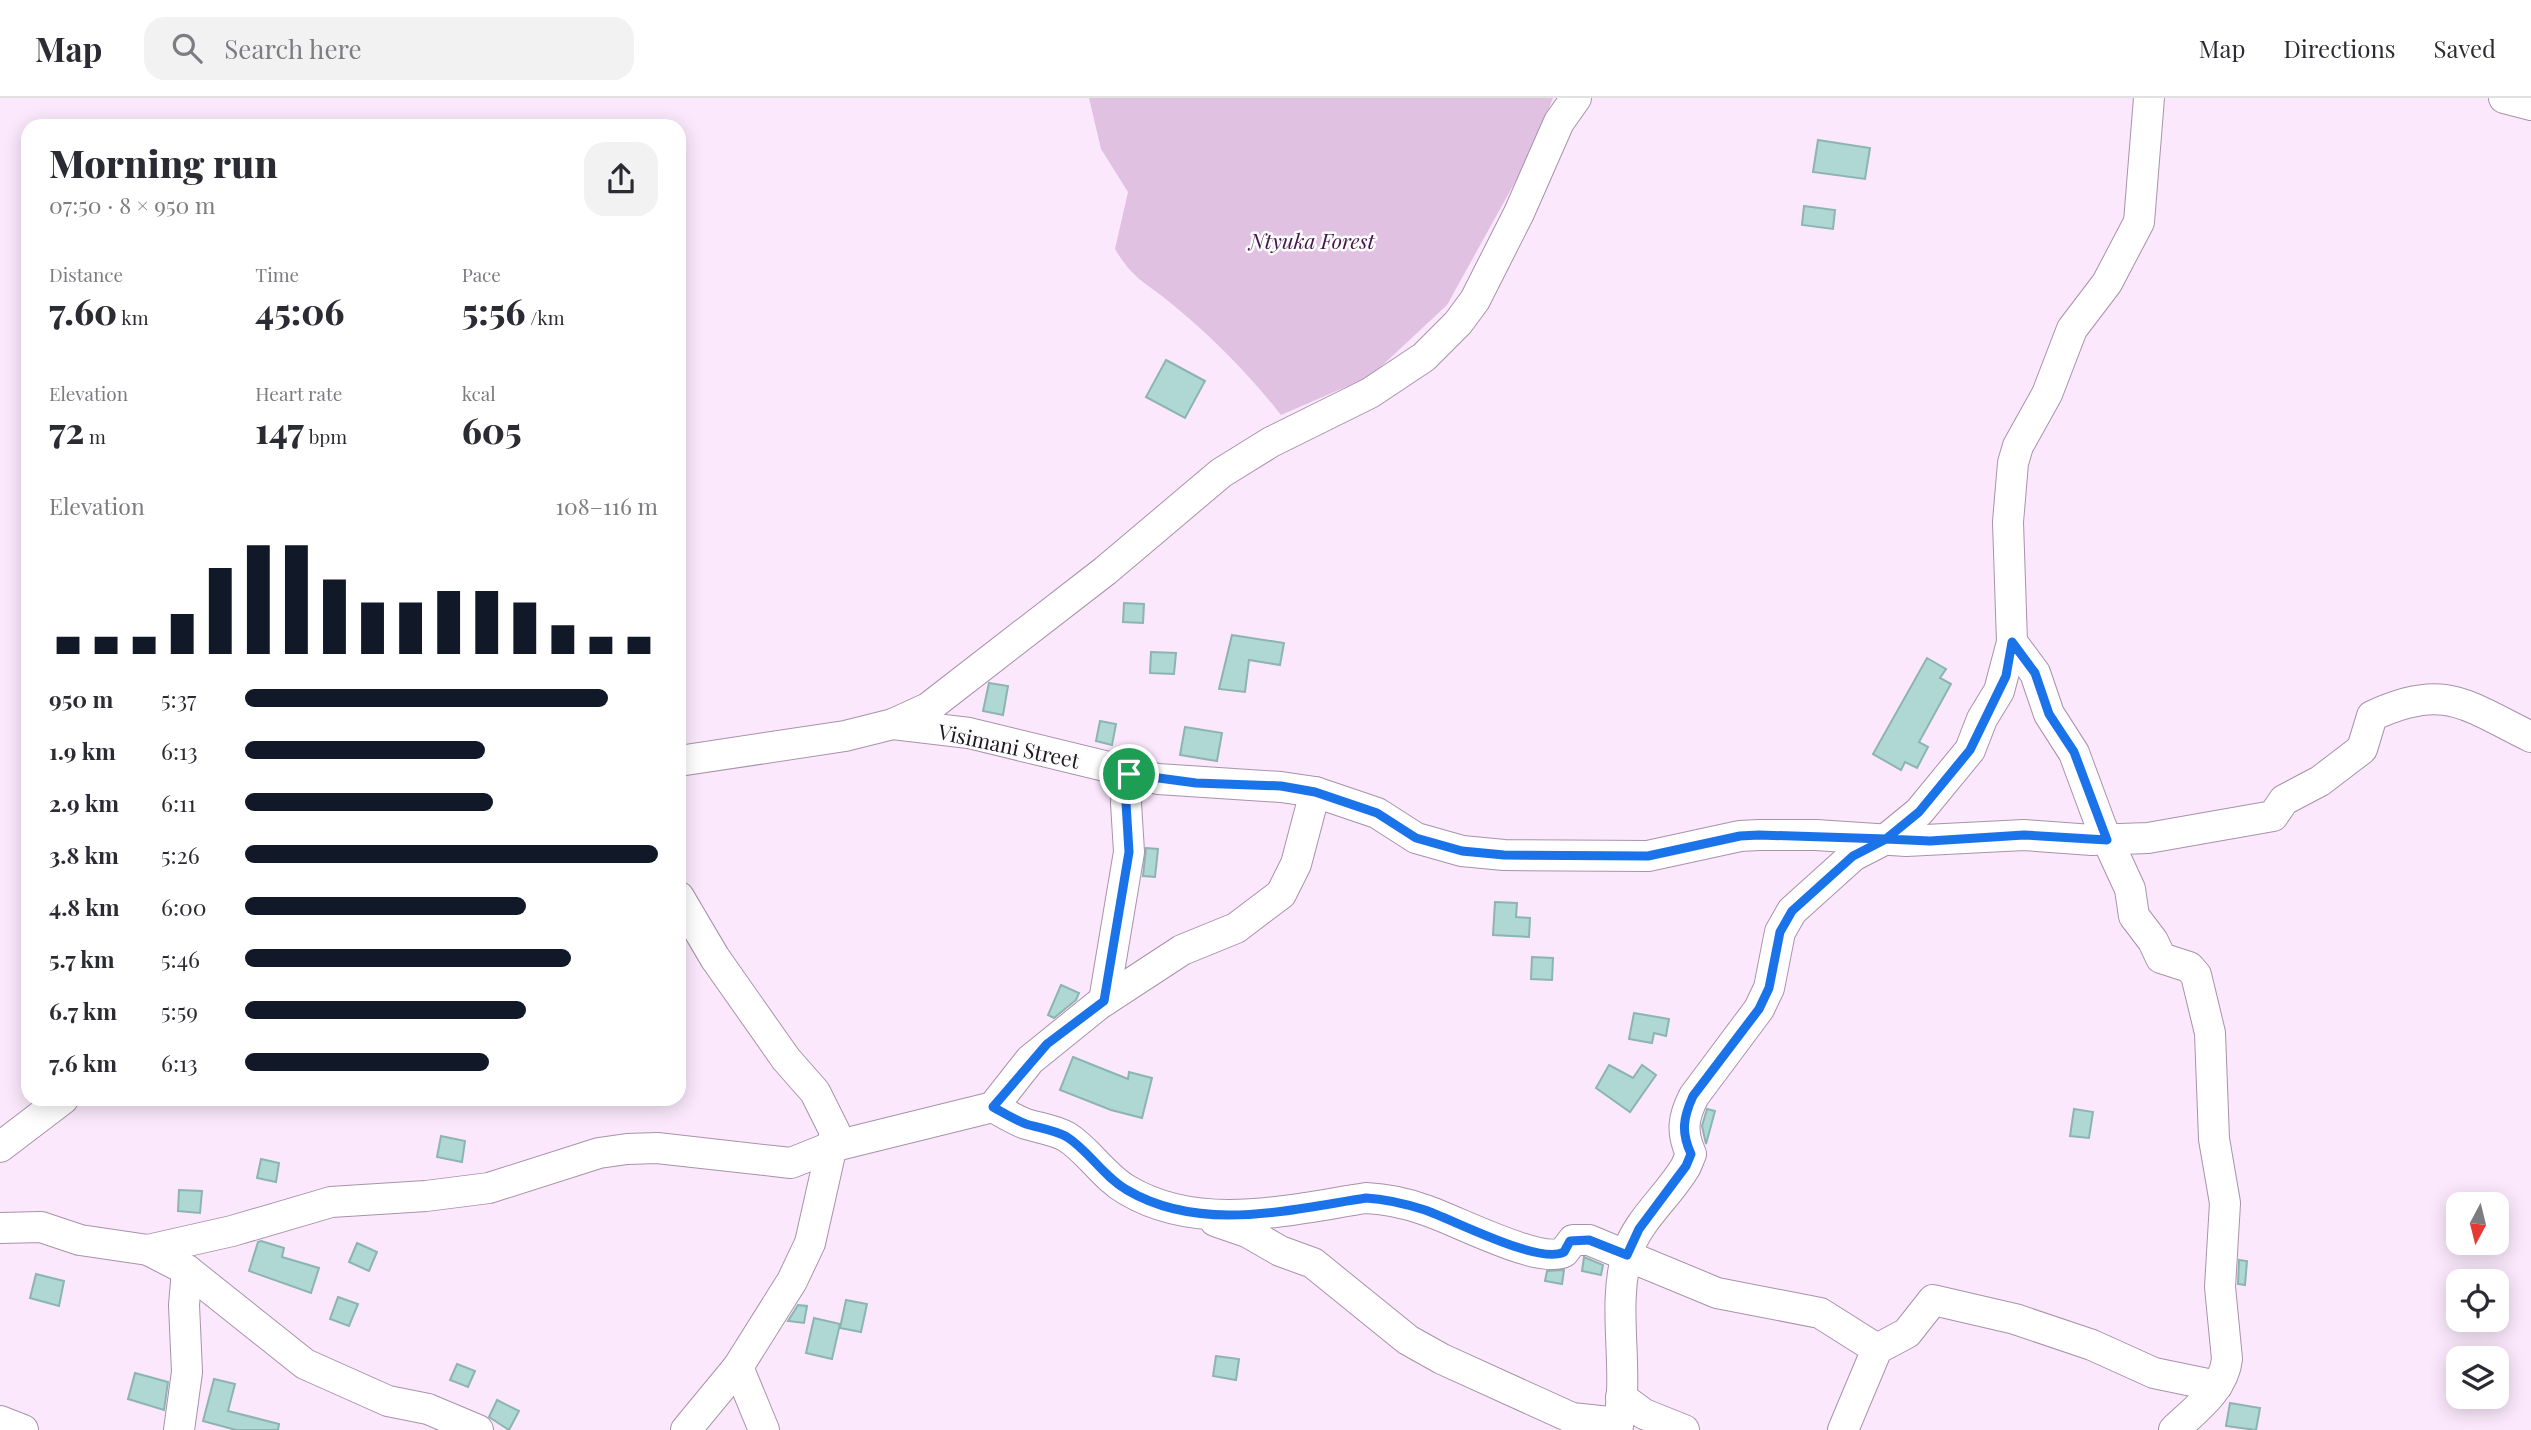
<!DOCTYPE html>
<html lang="en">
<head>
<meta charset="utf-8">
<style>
	:root { --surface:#fff; --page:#f2f2f3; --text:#2b2b33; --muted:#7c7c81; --line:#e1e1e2; --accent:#111827 }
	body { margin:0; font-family:"Playfair Display",serif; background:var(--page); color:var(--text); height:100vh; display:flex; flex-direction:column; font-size:26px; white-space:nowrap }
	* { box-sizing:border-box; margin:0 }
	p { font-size:23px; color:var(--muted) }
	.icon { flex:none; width:38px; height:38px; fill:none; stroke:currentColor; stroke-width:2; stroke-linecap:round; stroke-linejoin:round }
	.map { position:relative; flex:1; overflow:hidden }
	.panel { position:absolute; left:21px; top:21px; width:665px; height:987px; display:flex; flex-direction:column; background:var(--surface); border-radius:21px; box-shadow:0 4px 18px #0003 }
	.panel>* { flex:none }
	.needle { width:46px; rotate:187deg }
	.tools { position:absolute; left:2446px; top:1094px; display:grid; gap:14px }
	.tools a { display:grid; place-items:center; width:63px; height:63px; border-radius:14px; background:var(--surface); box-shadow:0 4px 18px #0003; font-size:35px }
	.pin { position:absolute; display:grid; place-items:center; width:60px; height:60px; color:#fff; margin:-30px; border:4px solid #fff; border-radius:50%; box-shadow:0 2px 7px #0007 }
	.round { display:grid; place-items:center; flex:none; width:74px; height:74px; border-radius:21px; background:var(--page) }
	.headline { display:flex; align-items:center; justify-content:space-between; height:119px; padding:0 28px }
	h1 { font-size:38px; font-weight:800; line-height:52px }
	.metrics { display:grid; grid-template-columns:repeat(3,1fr); gap:10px; height:119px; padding:7px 28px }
	.metrics div { display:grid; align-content:center }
	.metrics b { font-size:35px; font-weight:800 }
	.metrics small { font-size:19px; font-weight:400 }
	.metrics p { font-size:19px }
	.chart { height:196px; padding:14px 28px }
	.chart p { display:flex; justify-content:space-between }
	.chart svg { width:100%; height:126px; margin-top:7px; stroke:var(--accent); stroke-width:6 }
	ul { padding:0 28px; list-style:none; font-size:23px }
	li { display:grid; grid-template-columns:112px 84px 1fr; align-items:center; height:52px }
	li i { height:18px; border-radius:9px; background:var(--accent) }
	header { display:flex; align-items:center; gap:42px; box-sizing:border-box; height:98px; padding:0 35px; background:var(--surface); border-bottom:2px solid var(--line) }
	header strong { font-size:33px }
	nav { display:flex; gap:38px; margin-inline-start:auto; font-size:24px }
	.search { width:490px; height:63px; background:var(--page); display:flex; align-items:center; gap:18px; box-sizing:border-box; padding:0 24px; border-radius:21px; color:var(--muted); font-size:26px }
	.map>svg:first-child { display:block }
	.green { fill:#e0c1e2 }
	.building { fill:#afd7d3; stroke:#8cb4b0; stroke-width:2 }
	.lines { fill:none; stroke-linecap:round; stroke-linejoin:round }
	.minor-casing { stroke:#a892aa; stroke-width:32 }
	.minor { stroke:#fff; stroke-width:30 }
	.route-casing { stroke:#fff; stroke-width:14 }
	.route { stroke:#1a73e8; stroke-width:9 }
	.labels { text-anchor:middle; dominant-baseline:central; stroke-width:5; stroke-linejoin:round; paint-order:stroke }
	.park-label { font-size:21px; font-style:italic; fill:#45144a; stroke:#fcfcfc }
	.street-label { font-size:21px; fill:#201821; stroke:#fcfcfc }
</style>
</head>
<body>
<header>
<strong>Map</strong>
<div class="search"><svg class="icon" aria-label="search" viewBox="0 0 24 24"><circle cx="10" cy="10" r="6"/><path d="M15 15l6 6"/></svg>Search here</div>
<nav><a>Map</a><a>Directions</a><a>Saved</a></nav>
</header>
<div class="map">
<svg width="2531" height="1332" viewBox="0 0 2531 1332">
	<rect width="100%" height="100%" fill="#fbe8fc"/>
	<!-- green -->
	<path class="green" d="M1089,0H1553L1530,57L1447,207L1371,278L1281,317C1249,276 1212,239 1172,206C1145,183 1135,184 1115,151L1128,94L1101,51Z"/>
	<!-- building -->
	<g class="building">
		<path d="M1818,42L1870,50L1865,81L1813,74Z"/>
		<path d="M1804,108L1835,112L1833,131L1802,127Z"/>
		<path d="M1166,262L1205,283L1185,320L1146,299Z"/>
		<path d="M1124,505L1144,506L1143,525L1123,524Z"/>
		<path d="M1232,537L1284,545L1280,567L1249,562L1245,594L1219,591Z"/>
		<path d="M1151,554L1176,555L1174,576L1150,575Z"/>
		<path d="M1927,560L1946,571L1940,580L1951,586L1919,644L1928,649L1917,670L1905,664L1901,672L1873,656Z"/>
		<path d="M989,585L1008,588L1003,617L983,613Z"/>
		<path d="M1100,623L1116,626L1112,647L1096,643Z"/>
		<path d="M1185,629L1222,635L1217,663L1180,657Z"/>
		<path d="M1146,750L1158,751L1155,779L1143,778Z"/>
		<path d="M1495,804L1517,805L1516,819L1530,820L1529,839L1493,837Z"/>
		<path d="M1532,859L1553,860L1552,882L1531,881Z"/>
		<path d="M1061,887L1079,895L1076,902L1054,920L1048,917Z"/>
		<path d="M1634,915L1669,921L1666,938L1654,935L1652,945L1629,941Z"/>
		<path d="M1073,959L1128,981L1129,974L1152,980L1142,1020L1111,1012L1060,992Z"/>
		<path d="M1609,967L1633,980L1642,967L1656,977L1630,1014L1596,990Z"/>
		<path d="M1707,1011L1715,1013L1706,1046L1702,1028Z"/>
		<path d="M2074,1011L2093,1014L2089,1040L2070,1038Z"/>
		<path d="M441,1038L465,1043L462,1064L437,1059Z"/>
		<path d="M261,1061L279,1065L276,1084L257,1080Z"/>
		<path d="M179,1092L202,1093L200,1115L178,1113Z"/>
		<path d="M261,1143L284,1150L282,1159L319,1170L311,1195L249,1173L258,1144Z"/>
		<path d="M357,1145L377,1154L369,1173L349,1164Z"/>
		<path d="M1584,1159L1603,1167L1601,1177L1582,1173Z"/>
		<path d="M2239,1162L2247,1163L2245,1187L2238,1186Z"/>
		<path d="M1564,1172L1562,1186L1545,1183L1547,1173Z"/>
		<path d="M36,1176L64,1183L59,1208L30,1200Z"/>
		<path d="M338,1199L358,1206L349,1228L330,1221Z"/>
		<path d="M846,1202L867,1206L861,1234L840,1230Z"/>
		<path d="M798,1207L807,1208L804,1225L788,1223Z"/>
		<path d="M814,1220L840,1226L832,1261L806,1255Z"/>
		<path d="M1216,1258L1239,1261L1236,1282L1213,1278Z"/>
		<path d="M457,1266L475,1273L468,1289L450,1282Z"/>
		<path d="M135,1275L168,1284L164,1312L128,1301Z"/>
		<path d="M214,1281L235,1286L228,1313L279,1326L278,1332H236L203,1323Z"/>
		<path d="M497,1302L519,1313L509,1332L489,1319Z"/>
		<path d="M2230,1305L2260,1310L2256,1332L2226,1328Z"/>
	</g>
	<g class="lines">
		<!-- minor casing -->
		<g class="minor-casing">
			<g id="minor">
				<path d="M2504,0L2531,7"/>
				<path d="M2012,544L2035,575L2049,616L2074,655L2101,728L2130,791L2134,818L2153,843L2161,860L2189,869L2196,877L2210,935L2214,1041L2225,1105L2220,1189L2227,1261C2224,1291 2195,1312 2174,1332"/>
				<path d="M893,626L969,635L1158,681L1281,689L1315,694L1377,715L1416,740L1462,753L1504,757L1648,758L1740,738L1759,737H1816L1906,743L2024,737L2092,742L2148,740L2273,718L2284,702L2320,683L2362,651L2372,618C2444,584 2466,607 2531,639"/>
				<path d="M679,663L845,638L893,626L928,610L1105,473L1221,375L1271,344L1370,295L1424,259L1458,225L1475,202L1519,115L1559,24L1576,0"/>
				<path d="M679,799L715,860L786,961L815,994L835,1034L810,1145L792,1183L738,1269L686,1332"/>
				<path d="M1104,903L1129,754L1126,705L1129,675"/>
				<path d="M993,1009C1004,1015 1015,1022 1026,1026C1039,1030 1055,1032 1067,1039C1089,1053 1103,1078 1127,1092C1199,1135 1288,1112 1366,1100C1386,1101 1406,1105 1425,1112C1454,1121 1539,1167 1564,1154L1573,1142H1589L1717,1195L1820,1215L1877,1251"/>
				<path d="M0,1049L63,1001"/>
				<path d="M1215,1123L1247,1134L1280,1153L1313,1165L1408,1242L1442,1261L1572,1320L1618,1325"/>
				<path d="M0,1130L41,1129L80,1142L148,1152L232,1133L331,1104L426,1098L489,1090L599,1055L627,1051L657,1050L791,1065L831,1049L993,1009L1030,962L1098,907L1182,852L1236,830L1281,796L1296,766L1315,694"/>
				<path d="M148,1152L187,1172L305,1266L388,1303L428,1311L478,1332"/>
				<path d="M738,1269L764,1332"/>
				<path d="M1621,1299L1644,1316L1684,1332"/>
				<path d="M0,1323L23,1332"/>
				<path d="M179,1332L187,1274L184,1207L187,1172"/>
				<path d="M1617,1332C1631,1275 1611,1213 1627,1156C1637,1122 1669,1098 1686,1068L1691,1056C1681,1034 1683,1019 1694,998L1759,911L1769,890L1780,834L1792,813L1853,758L1886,741L1919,714L1970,652L1982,621L1999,593L2012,544L2008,424L2013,365L2018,348L2047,296L2072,231L2107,185L2139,124L2149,0"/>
				<path d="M1843,1332L1877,1251L1907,1235L1933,1202L2015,1221L2092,1247L2154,1275L2217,1288"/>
			</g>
		</g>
		<!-- minor -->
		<use href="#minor" class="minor"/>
	</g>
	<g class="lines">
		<!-- route casing -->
		<g class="route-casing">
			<path id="route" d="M1129,676L1126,705L1129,754L1104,903L1047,946L993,1009C1004,1015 1015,1022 1026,1026C1039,1030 1055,1032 1067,1039C1089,1053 1103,1078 1127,1092C1200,1135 1288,1112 1366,1100C1386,1101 1406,1106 1425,1112C1454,1122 1539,1167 1564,1154L1570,1143L1589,1142L1627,1157L1639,1131L1686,1068L1691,1056C1681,1034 1683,1020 1693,998L1759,911L1769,890L1780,834L1792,813L1853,758L1886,741L1930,743L2024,737L2107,742L2074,654L2049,616L2035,575L2012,544L2006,578L1970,652L1919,714L1886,741L1759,737L1740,738L1648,758L1504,757L1462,753L1416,740L1377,715L1315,694L1281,688L1196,685L1129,676"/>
		</g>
		<!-- route -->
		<use href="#route" class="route"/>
	</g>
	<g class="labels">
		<!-- park labels -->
		<g class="park-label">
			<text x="1312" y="142">Ntyuka Forest</text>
		</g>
		<!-- street labels -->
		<g class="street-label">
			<text transform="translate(1009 647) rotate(12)">Visimani Street</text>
		</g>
	</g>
</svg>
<div class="tools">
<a><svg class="needle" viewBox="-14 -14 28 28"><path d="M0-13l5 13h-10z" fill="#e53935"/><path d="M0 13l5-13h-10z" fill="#7c7c81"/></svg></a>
<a><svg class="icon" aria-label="locate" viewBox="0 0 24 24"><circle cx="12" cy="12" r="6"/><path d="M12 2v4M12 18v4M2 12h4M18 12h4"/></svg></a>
<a><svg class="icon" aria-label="layers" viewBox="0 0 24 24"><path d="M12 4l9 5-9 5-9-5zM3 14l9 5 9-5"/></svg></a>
</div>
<div class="pin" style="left:1129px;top:676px;background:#1e9e55"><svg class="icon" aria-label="arrive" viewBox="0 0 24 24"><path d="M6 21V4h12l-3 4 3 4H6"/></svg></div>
<section class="panel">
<div class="headline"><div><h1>Morning run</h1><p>07:50 · 8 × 950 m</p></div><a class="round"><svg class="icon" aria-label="share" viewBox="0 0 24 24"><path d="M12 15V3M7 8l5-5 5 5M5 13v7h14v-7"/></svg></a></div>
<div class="metrics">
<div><p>Distance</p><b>7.60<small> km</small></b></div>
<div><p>Time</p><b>45:06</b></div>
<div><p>Pace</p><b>5:56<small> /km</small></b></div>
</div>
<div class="metrics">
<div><p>Elevation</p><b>72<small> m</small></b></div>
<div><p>Heart rate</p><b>147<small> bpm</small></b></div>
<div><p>kcal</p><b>605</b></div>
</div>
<div class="chart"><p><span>Elevation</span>108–116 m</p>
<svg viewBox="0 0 160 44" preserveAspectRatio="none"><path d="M5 44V38M15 44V38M25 44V38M35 44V30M45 44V14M55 44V6M65 44V6M75 44V18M85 44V26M95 44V26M105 44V22M115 44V22M125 44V26M135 44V34M145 44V38M155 44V38"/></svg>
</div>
<ul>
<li><b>950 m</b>5:37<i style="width:88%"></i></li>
<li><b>1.9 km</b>6:13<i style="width:58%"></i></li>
<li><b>2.9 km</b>6:11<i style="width:60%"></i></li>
<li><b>3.8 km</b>5:26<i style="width:100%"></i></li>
<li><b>4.8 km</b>6:00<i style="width:68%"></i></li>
<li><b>5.7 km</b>5:46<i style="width:79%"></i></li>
<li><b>6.7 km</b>5:59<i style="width:68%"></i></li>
<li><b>7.6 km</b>6:13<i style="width:59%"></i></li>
</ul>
</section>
</div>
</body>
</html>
